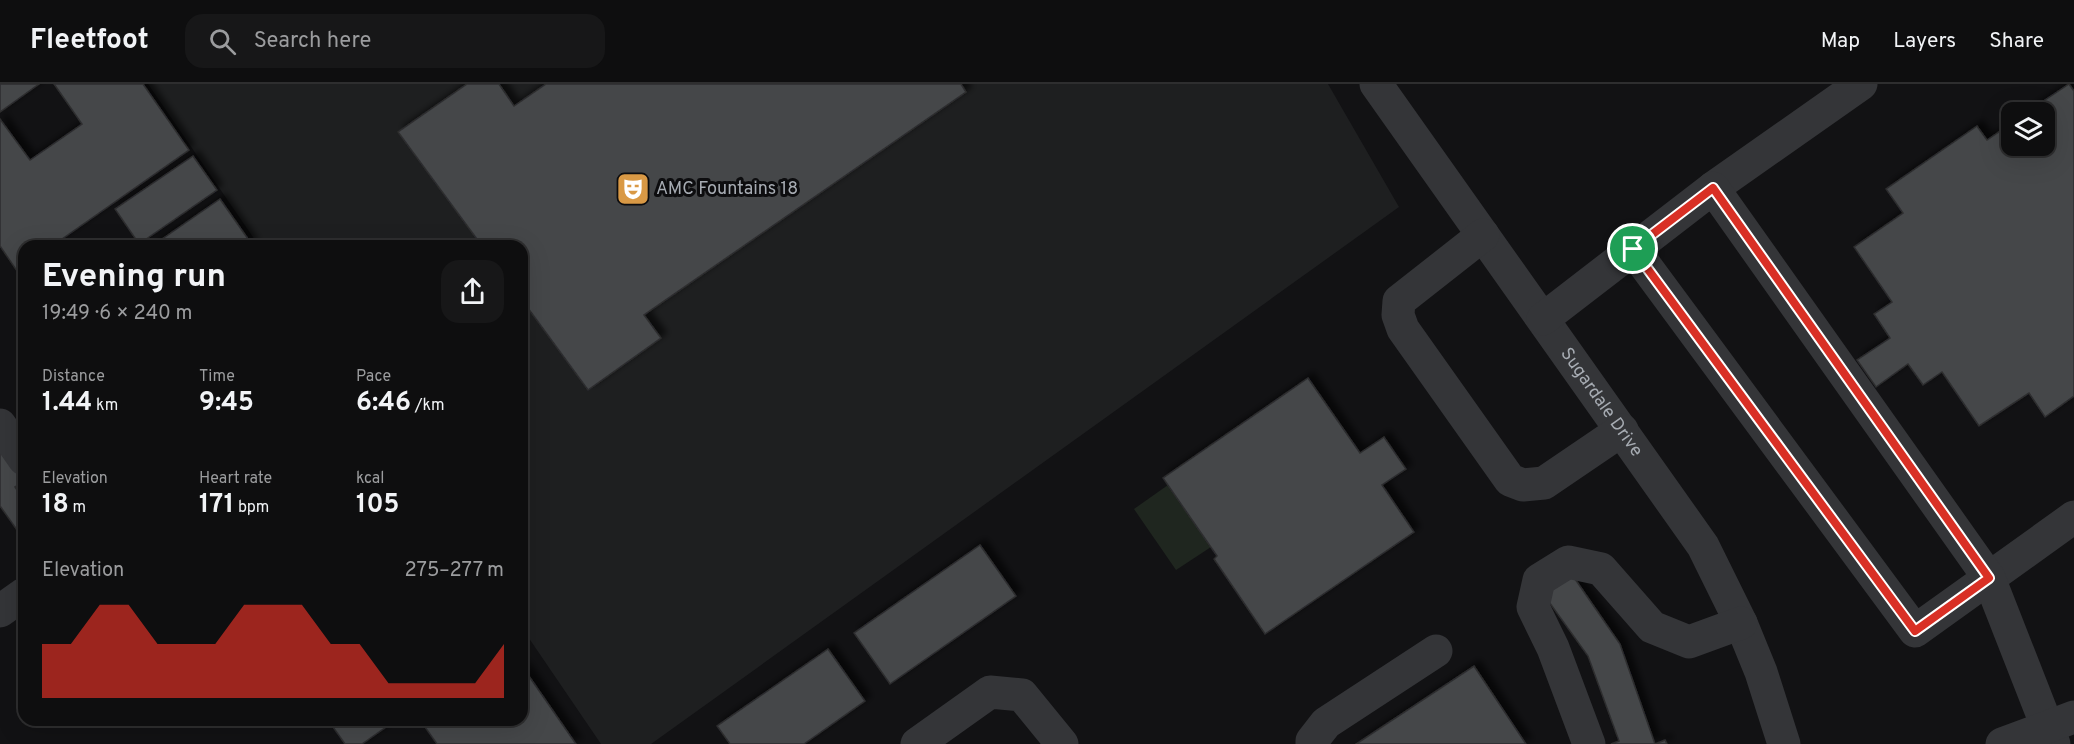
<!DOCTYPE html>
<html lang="en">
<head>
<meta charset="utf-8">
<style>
	:root { --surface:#0e0e0f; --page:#171718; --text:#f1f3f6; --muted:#9b9c9e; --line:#2e2e2f; --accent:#d93025 }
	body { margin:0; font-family:Overpass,sans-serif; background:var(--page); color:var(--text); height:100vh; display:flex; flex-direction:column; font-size:22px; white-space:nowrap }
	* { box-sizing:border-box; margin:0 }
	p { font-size:20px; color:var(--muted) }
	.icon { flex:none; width:33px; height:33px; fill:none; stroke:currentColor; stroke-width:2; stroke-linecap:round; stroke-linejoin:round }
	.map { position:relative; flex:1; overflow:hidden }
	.sheet { position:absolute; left:18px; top:156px; width:510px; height:486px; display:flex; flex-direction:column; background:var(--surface); border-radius:18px; box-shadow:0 6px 24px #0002,0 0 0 2px var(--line) }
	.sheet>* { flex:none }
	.buttons { position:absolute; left:2001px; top:18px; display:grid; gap:12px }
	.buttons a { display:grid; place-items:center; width:54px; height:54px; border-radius:12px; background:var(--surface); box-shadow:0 6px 24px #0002,0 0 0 2px var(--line); font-size:30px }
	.pin { position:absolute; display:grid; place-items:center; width:51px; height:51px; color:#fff; margin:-26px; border:3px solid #fff; border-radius:50%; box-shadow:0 2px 6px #0007 }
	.round { display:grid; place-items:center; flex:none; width:63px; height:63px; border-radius:18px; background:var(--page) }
	.head { display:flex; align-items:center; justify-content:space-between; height:102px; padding:0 24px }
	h1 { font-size:33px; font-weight:700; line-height:45px }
	.stats { display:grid; grid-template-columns:repeat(3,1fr); gap:9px; height:102px; padding:6px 24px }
	.stats div { display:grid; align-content:center }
	.stats b { font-size:26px; font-weight:700 }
	.stats small { font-size:16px; font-weight:400 }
	.stats p { font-size:16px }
	.chart { height:168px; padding:12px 24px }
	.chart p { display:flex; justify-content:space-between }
	.chart svg { width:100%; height:108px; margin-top:6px; fill:var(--accent); opacity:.7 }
	header { display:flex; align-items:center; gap:36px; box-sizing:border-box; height:84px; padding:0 30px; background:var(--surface); border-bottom:2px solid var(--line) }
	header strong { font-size:28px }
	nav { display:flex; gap:33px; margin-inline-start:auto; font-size:21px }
	.search { width:420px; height:54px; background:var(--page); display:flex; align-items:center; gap:15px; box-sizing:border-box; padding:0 21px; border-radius:18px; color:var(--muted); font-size:22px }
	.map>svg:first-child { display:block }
	.built { fill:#1e1f20 }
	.green { fill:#1f261f }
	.building { fill:#444648; stroke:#2d2d2f; stroke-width:1.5; filter:url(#shadow) }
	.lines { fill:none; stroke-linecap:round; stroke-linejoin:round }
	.minor { stroke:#343538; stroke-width:33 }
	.route-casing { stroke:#fff; stroke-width:12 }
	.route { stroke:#d93025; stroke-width:8 }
	.labels { text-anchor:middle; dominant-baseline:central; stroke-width:6; stroke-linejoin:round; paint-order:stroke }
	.poi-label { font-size:18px; fill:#a6abb2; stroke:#0d0d0f; text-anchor:start }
	.street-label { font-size:18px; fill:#a6abb2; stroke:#0d0d0f }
</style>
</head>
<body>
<header>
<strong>Fleetfoot</strong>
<div class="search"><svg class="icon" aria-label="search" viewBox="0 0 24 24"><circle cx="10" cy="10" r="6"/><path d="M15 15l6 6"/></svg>Search here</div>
<nav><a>Map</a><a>Layers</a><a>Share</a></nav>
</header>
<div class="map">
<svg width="2074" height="660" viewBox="0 0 2074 660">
	<defs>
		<filter id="shadow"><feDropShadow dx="5.5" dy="-5.5" stdDeviation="3" flood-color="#0009"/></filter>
	</defs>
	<rect width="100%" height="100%" fill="#121214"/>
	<!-- built -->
	<path class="built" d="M148,0H1328L1399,123L651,660H601L522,544V162H259Z"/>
	<!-- green -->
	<path class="green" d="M1168,401L1211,463L1176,486L1134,425Z"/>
	<!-- building -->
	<g class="building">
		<path d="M0,0H39L0,28Z"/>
		<path d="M54,0H143L189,66L52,162H24V182L17,187L0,162V35L30,76L82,40Z"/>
		<path d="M467,0H499L514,22L546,0H961L966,8L644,231L661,254L588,306L522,216V162H482L398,48Z"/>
		<path d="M2069,0L2074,7V312L2045,333L2029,309L1979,342L1942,288L1923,301L1908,280L1876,303L1857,276L1890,254L1874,230L1892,218L1854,163L1903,129L1886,105L1977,42L1987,56L2012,39V62H2044V28H2027Z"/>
		<path d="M193,72L217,106L139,160L115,125Z"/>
		<path d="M220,115L253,162H152Z"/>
		<path d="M1308,294L1360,369L1384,353L1406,385L1382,401L1414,448L1265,550L1214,475L1217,472L1163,394Z"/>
		<path d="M0,356L24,390V397L15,403L24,416V441L17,446L0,422Z"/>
		<path d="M980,461L1016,512L890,600L854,549Z"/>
		<path d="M1573,492L1620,560L1655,660L1665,656L1667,660H1611L1619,657L1588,572L1544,511Z"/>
		<path d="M828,565L865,617L804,660H730L717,642Z"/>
		<path d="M522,582L576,660H437L420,636H522Z"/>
		<path d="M1474,582L1526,660H1356Z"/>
		<path d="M328,636H396L362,660H345Z"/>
	</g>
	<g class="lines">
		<!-- minor -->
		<g class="minor">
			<path id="s1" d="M1376,0L1703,462L1741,539L1761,588L1784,660"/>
			<path d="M1713,104L1861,0"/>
			<path d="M1483,151L1399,217L1398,231L1403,245L1510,396L1523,401L1544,399L1622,346"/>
			<path d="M1633,165L1915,547L2074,433"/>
			<path d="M1543,235L1713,104L1989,494L2054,660"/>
			<path d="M0,341L24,375"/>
			<path d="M0,527L24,510"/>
			<path d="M917,660L990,608L1022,611L1062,660"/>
			<path d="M1312,660V657L1326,639L1436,567"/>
			<path d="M1589,660L1553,564L1533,523L1539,496L1568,478L1601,485L1652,543L1689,558L1741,539"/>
			<path d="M2002,660L2074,633"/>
		</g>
	</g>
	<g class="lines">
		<!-- route casing -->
		<g class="route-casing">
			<path id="route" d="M1713,104L1989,494L1915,547L1633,165Z"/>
		</g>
		<!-- route -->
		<use href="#route" class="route"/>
	</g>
	<!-- icons -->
	<defs>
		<g id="theatre-square" transform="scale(1.725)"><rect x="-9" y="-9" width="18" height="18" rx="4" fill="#d99945" stroke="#0d0d0f"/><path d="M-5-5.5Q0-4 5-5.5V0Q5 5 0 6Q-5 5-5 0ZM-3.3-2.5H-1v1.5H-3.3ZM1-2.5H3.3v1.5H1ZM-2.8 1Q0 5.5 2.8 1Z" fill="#fff"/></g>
	</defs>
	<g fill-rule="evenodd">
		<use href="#theatre-square" x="633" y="105"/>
	</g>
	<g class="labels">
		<!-- poi labels -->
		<g class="poi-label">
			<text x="656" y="105">AMC Fountains 18</text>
		</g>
		<!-- street labels -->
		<g class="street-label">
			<text stroke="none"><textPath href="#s1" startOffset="390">Sugardale Drive</textPath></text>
		</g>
	</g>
</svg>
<div class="buttons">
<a><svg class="icon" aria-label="layers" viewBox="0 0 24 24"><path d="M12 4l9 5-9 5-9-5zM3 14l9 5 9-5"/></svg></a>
</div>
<div class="pin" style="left:1633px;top:165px;background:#1e9e55"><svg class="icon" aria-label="arrive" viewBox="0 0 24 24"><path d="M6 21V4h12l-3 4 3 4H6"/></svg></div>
<section class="sheet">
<div class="head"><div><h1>Evening run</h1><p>19:49 · 6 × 240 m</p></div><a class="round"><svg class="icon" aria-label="share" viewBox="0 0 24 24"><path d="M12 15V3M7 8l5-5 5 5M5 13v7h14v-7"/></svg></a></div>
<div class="stats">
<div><p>Distance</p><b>1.44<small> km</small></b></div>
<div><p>Time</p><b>9:45</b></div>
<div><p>Pace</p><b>6:46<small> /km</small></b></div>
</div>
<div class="stats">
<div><p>Elevation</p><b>18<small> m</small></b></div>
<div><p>Heart rate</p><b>171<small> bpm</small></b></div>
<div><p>kcal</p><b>105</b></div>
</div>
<div class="chart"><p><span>Elevation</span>275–277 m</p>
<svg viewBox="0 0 160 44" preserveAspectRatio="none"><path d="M0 44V22L10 22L20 6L30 6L40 22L50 22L60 22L70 6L80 6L90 6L100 22L110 22L120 38L130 38L140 38L150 38L160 22V44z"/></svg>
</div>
</section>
</div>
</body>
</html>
